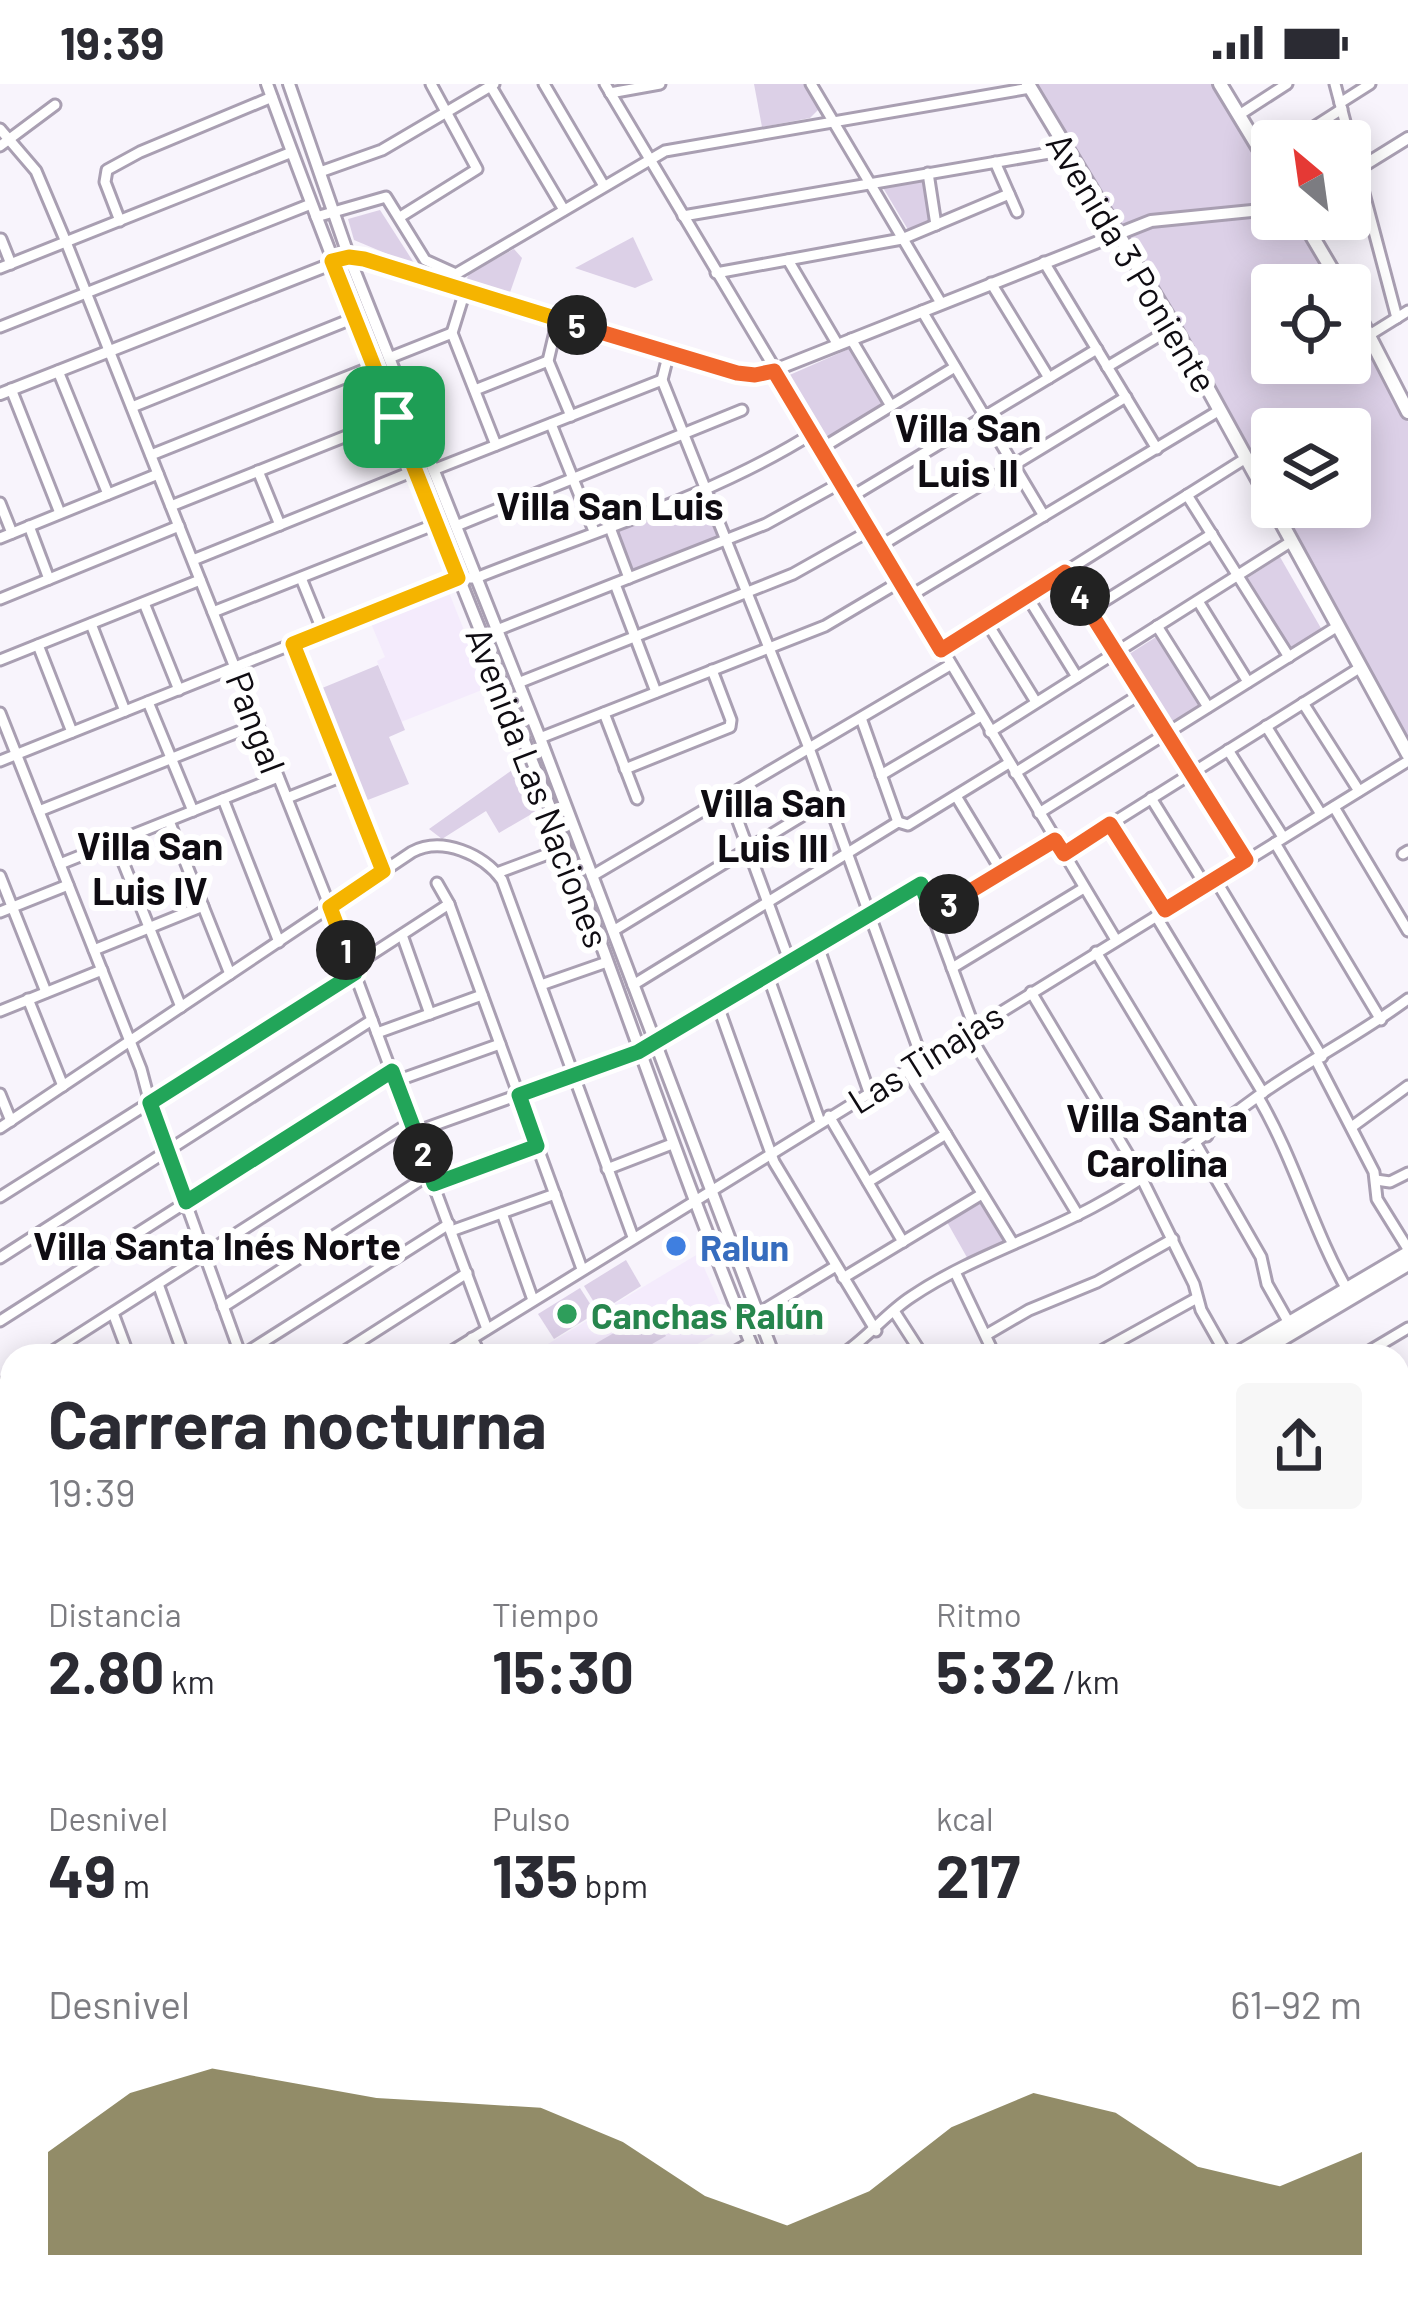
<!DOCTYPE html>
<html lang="es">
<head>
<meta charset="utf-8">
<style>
	:root { --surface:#fff; --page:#f7f7f7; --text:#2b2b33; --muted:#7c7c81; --accent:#645c29 }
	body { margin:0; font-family:Barlow,sans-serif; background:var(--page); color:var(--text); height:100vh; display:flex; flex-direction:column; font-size:45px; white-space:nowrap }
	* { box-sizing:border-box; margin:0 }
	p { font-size:39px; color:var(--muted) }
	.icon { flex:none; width:66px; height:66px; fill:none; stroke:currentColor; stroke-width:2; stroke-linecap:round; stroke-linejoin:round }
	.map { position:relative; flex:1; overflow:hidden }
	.sheet { position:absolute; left:0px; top:1260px; width:1410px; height:975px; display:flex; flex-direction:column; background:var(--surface); border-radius:36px 36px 0 0; box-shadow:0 6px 30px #0003 }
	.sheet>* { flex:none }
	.needle { width:78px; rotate:331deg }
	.buttons { position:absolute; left:1251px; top:36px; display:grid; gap:24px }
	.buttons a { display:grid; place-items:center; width:120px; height:120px; border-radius:12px; background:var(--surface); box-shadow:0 6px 30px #0003; font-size:60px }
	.pin { position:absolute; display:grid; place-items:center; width:102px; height:102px; color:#fff; margin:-51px; border-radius:24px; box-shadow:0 6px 18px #0006 }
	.km { position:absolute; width:60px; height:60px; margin:-30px; border-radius:50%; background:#222; color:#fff; font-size:33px; line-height:60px; text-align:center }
	.round { display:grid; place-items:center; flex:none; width:126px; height:126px; border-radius:12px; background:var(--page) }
	.overview { display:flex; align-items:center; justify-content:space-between; height:204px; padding:0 48px }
	h1 { font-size:66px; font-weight:700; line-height:90px }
	.stats { display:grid; grid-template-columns:repeat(3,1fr); gap:18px; height:204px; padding:12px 48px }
	.stats div { display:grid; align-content:center }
	.stats b { font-size:60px; font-weight:700 }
	.stats small { font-size:33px; font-weight:400 }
	.stats p { font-size:33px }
	.chart { height:336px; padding:24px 48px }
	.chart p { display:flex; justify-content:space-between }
	.chart svg { width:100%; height:216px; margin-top:12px; fill:var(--accent); opacity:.7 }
	.status { display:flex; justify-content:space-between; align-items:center; height:84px; padding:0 60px; background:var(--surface); direction:ltr }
	.status svg { height:33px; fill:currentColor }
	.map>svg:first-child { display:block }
	.built { fill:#f4ebfc }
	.green { fill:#dcd0e7 }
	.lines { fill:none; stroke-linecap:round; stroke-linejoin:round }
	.minor-casing { stroke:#a99fb2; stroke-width:15 }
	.tertiary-casing { stroke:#a99fb2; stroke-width:16 }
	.secondary-casing { stroke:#a99fb2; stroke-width:18 }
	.minor { stroke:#fff; stroke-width:9 }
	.tertiary { stroke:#fff; stroke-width:10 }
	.secondary { stroke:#fff; stroke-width:12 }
	.split-1-casing { stroke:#fff; stroke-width:24 }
	.split-2-casing { stroke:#fff; stroke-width:24 }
	.split-3-casing { stroke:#fff; stroke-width:24 }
	.split-4-casing { stroke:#fff; stroke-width:24 }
	.split-5-casing { stroke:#fff; stroke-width:24 }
	.split-6-casing { stroke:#fff; stroke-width:24 }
	.split-1 { stroke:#f5b400; stroke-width:15 }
	.split-2 { stroke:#22a559; stroke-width:15 }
	.split-3 { stroke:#22a559; stroke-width:15 }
	.split-4 { stroke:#f0652b; stroke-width:15 }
	.split-5 { stroke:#f0652b; stroke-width:15 }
	.split-6 { stroke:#f5b400; stroke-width:15 }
	.shop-dot { fill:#3f7fe0; stroke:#fff; stroke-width:4.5 }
	.leisure-dot { fill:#2e9e5b; stroke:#fff; stroke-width:4.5 }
	.labels { text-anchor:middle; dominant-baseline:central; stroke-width:12; stroke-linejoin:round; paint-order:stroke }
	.street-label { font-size:36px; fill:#0f0c12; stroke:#fff }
	.shop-label { font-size:36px; font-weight:bold; fill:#366cbe; stroke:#fff; text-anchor:start }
	.leisure-label { font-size:36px; font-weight:bold; fill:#27864d; stroke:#fff; text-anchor:start }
	.neighbourhood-label { font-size:39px; font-weight:bold; fill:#0f0c12; stroke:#fff }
</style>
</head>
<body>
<div class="status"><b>19:39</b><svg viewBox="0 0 49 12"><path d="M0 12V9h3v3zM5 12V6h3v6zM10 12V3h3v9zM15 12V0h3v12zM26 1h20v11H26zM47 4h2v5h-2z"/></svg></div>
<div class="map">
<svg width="1408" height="2233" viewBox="0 0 1408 2233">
	<rect width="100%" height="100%" fill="#f8f4fc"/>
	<!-- built -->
	<g class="built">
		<path d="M448,506L487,604L401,638L377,577L385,573L370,537Z"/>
		<path d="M698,1170L730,1242L676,1272H528Z"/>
	</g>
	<!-- green -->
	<g class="green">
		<path d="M754,0H804L819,25L810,34L762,43Z"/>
		<path d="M1033,0H1215L1272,96V135H1295L1334,201H1272V279H1350V227L1408,338V665L1277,423H1350V345H1272V415Z"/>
		<path d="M925,96L933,138L910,149L882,102Z"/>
		<path d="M380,126L416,182L354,156L348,135Z"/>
		<path d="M633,153L653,196L635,204L575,184Z"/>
		<path d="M514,165L522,174L507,217L463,202L469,190Z"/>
		<path d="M851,264L886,320L823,358L785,293Z"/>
		<path d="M702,409L720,455L631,490L613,444Z"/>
		<path d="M1280,473L1322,546L1289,566L1246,495Z"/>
		<path d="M1156,553L1199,621L1166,642L1123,574Z"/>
		<path d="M378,581L405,646L389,653L409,700L360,719L315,607Z"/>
		<path d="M515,684L535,728L499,749L486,727L442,755L429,745Z"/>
		<path d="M982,1116L1007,1157L969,1177L947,1138Z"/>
		<path d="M626,1176L641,1202L600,1228L584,1202Z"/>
		<path d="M580,1204L596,1229L554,1255L538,1230Z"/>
		<path d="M652,1227L666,1252L631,1272H574Z"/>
	</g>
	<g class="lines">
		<!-- minor casing -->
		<g class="minor-casing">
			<g id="minor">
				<path d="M544,0L604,102"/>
				<path d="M605,0L1116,856"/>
				<path d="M811,0L941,219"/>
				<path d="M1335,0L1397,234"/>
				<path d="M490,1L564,126"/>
				<path d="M610,9L660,0"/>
				<path d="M1340,19L1370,0"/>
				<path d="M1239,31L1287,0"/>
				<path d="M0,45L36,87L66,158L330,823L487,1245"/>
				<path d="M1292,57L1342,25"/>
				<path d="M0,62L55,21"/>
				<path d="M995,78L1017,128"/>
				<path d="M320,88L382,66L494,0"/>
				<path d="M928,89L936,141"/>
				<path d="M683,132L1067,66"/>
				<path d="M316,133L386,113L425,176L456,190"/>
				<path d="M400,133L477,85L431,0"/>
				<path d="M120,137L105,98L107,86L140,68L272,13"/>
				<path d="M1,155L11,180"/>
				<path d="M788,176L838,261"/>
				<path d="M1044,178L1157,365"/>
				<path d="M0,184L292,68"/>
				<path d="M716,189L902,155L1009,110"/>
				<path d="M991,199L1049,294"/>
				<path d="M449,202L456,190L665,67L1030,4"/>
				<path d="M465,207L452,249L496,361"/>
				<path d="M922,227L1044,432"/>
				<path d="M558,235L548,277L571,332"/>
				<path d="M0,243L311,120"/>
				<path d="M1371,250L1408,227"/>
				<path d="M851,255L891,322"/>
				<path d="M669,268L662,296L809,664L922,975"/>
				<path d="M389,274L452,249"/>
				<path d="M1107,283L1174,243"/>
				<path d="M58,287L108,410"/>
				<path d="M11,305L60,429"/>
				<path d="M475,306L548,277"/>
				<path d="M132,323L354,234"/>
				<path d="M551,340L594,447"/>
				<path d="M822,364L955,283"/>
				<path d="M151,371L374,282"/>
				<path d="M433,386L662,296"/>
				<path d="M258,387L280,441"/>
				<path d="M1187,411L1289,573"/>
				<path d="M851,413L1097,265"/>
				<path d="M0,419L12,449"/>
				<path d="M171,422L394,333"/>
				<path d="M609,441L629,494"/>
				<path d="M29,442L49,495"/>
				<path d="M456,442L742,326"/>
				<path d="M0,454L158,390"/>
				<path d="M880,462L1126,313"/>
				<path d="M193,476L416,386"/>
				<path d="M1065,487L1247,776"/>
				<path d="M301,494L323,548"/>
				<path d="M615,500L656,608"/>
				<path d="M910,512L1220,326"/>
				<path d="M1027,512L1077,593"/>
				<path d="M0,515L179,442"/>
				<path d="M1198,517L1248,598"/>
				<path d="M144,519L179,606"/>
				<path d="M1090,526L1212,450"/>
				<path d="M213,528L436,440"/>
				<path d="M986,537L1036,618"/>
				<path d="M91,540L125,627"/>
				<path d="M1157,542L1208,623"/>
				<path d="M497,546L766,440L842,398"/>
				<path d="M293,560L383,787"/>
				<path d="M38,561L72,648"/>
				<path d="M941,566L1246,374"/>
				<path d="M0,576L200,496"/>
				<path d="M518,599L793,490L871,446"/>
				<path d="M148,618L193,727"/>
				<path d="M1303,619L1359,707"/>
				<path d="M0,629L141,985L150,1019L241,1272"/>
				<path d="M604,629L637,715"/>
				<path d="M861,634L898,738"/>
				<path d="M1266,642L1321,730"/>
				<path d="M990,648L1292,457"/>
				<path d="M540,654L825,542L901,497"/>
				<path d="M1228,666L1283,753"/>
				<path d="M0,677L458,494H476C586,450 714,412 813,349"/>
				<path d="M625,685L730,643L731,636L712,586"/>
				<path d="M1015,689L1142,609"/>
				<path d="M881,691L981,632"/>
				<path d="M728,710L789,876"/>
				<path d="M956,712L1002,788"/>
				<path d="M287,714L345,691"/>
				<path d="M1151,714L1205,801"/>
				<path d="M223,715L279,858"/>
				<path d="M1334,723L1408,847"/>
				<path d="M39,727L258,640"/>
				<path d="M1039,729L1338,542"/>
				<path d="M169,737L230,890"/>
				<path d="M1110,740L1165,826"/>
				<path d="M115,758L181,923"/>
				<path d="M1275,759L1381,936"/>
				<path d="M1063,770L1361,583"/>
				<path d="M1403,770L1408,767"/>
				<path d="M60,780L278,693"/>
				<path d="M497,789L564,764"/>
				<path d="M0,792L46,908"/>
				<path d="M592,792L950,581"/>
				<path d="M1215,795L1322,973"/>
				<path d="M437,799L449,820L582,1185"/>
				<path d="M0,828L68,801"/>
				<path d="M932,830L1055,756"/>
				<path d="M1156,832L1263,1009"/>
				<path d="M613,847L828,716"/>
				<path d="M402,851L430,930"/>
				<path d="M817,859L869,1008"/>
				<path d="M94,866L203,822"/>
				<path d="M1096,868L1207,1052"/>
				<path d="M352,883L449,820"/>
				<path d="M952,884L1084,804"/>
				<path d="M767,889L820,1038"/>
				<path d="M541,901L607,878"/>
				<path d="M633,901L898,738L908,741L1009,679"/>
				<path d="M1031,908L1138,1087L1194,1200L1201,1226L1227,1272"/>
				<path d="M28,915L63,1002"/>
				<path d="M717,919L774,1078L876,1247"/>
				<path d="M0,927L102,886"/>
				<path d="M967,947L1078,1131"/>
				<path d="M377,949L482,911"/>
				<path d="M1316,976L1374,1088L1377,1115L1408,1165"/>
				<path d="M906,985L1012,1158"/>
				<path d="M396,997L500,960"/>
				<path d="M0,1010L11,1037"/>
				<path d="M1258,1013C1295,1076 1313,1147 1349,1209"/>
				<path d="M829,1032L903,1158"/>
				<path d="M1353,1042L1408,1002"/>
				<path d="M0,1044L412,768C442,752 483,770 502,796L633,1153"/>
				<path d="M415,1048L638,968L921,800L974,943"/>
				<path d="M1196,1060L1261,1173L1267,1200L1289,1239"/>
				<path d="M607,1085L672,1060"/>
				<path d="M1376,1096L1390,1098L1408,1089"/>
				<path d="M868,1098L946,1050"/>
				<path d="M434,1100L537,1062"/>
				<path d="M0,1113L355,889"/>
				<path d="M502,1129L533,1216"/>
				<path d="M451,1147L555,1110"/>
				<path d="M0,1174L372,936"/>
				<path d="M955,1188L995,1272"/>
				<path d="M843,1194L982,1110"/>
				<path d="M158,1200L184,1272"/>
				<path d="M223,1223L430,1090"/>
				<path d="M894,1227L923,1272"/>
				<path d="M113,1229L129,1272"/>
				<path d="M757,1230L836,1182"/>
				<path d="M0,1237L392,987"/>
				<path d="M986,1251L1029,1226L1097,1198L1173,1155"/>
				<path d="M472,1254L481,1272"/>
				<path d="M45,1272L411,1038"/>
				<path d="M241,1272L449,1140"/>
				<path d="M337,1272L467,1189"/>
				<path d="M444,1272L1408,677"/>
				<path d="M727,1272L750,1259"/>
				<path d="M840,1272C867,1255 885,1230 911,1213C967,1175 1033,1155 1093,1123C1153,1091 1206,1050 1261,1010C1309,976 1361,950 1408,915"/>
				<path d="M1092,1272L1197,1214"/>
				<path d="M1361,1272L1408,1244"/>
				<path d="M1398,1300L1408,1294"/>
				<path d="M0,1301L12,1293"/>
				<path d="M1398,1324L1408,1342"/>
				<path d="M1398,1396L1408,1390"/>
				<path d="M0,1433L12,1426"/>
				<path d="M1398,1446L1408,1440"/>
				<path d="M0,1495L12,1487"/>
				<path d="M1398,1503L1408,1497"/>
				<path d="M1398,1559L1408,1553"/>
				<path d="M0,1568L12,1560"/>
				<path d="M1398,1592L1408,1608"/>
				<path d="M0,1619L12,1642"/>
				<path d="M1398,1628L1408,1622"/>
				<path d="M1398,1691L1408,1685"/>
				<path d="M1398,1751L1408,1745"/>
				<path d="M0,1784L12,1776"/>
				<path d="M1398,1918L1408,1935"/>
				<path d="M1398,1967L1408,1961"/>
				<path d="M0,1980L12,2003"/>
				<path d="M1398,2034L1408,2050"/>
				<path d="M0,2039L12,2029"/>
				<path d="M0,2104L12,2094"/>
				<path d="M1398,2111L1408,2104"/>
				<path d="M1398,2175L1408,2169"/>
				<path d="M270,2223L276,2233"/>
				<path d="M338,2223L342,2233"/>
				<path d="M496,2223L500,2233"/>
				<path d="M556,2223L561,2233"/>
				<path d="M615,2223L620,2233"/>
				<path d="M677,2223L681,2233"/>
				<path d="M809,2223L815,2233"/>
				<path d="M873,2223L879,2233"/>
				<path d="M1288,2223L1294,2233"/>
				<path d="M1356,2223L1362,2233"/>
				<path d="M190,2233L206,2223"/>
				<path d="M966,2233L983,2223"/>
				<path d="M1082,2233L1099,2223"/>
				<path d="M1197,2233L1214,2223"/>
				<path d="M1304,2233L1321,2223"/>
			</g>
		</g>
		<!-- tertiary casing -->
		<g class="tertiary-casing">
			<g id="tertiary">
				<path d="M267,0C350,228 443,451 532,677C610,874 675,1076 756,1272"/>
				<path d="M289,0L349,173L540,654L774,1272"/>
				<path d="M1350,90L1408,54"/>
				<path d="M0,310L349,173L737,289L762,291L1151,137L1272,125"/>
				<path d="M0,1352L12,1384"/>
				<path d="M0,1391L12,1423"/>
				<path d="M1398,1825L1408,1819"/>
				<path d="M409,2223L414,2233"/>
				<path d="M424,2223L429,2233"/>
				<path d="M1120,2223L1124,2233"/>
				<path d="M1141,2223L1145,2233"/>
				<path d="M729,2233L746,2223"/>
			</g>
		</g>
		<!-- secondary casing -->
		<g class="secondary-casing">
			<g id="secondary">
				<path d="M1028,0L1174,243L1272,421"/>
				<path d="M1220,0L1272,86"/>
				<path d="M1302,135L1341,201"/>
				<path d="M1350,215L1408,328"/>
				<path d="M1273,423L1408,670"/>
				<path d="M1233,1272L1408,1169"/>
				<path d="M1253,1272L1408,1180"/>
				<path d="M0,2179L12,2170"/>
				<path d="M0,2194L12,2184"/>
			</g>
		</g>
		<!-- minor -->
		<use href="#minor" class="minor"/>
		<!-- tertiary -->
		<use href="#tertiary" class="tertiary"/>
		<!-- secondary -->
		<use href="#secondary" class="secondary"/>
	</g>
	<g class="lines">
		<!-- split-1 casing -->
		<g class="split-1-casing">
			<path id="split-1" d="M346,866L330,823L383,787L293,560L458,494L394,333"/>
		</g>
		<!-- split-2 casing -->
		<g class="split-2-casing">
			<path id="split-2" d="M346,866L355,889L150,1019L186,1118L392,987L423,1069"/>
		</g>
		<!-- split-3 casing -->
		<g class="split-3-casing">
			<path id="split-3" d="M423,1069L434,1100L537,1062L519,1011L638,968L921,800L932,830L949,820"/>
		</g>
		<!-- split-4 casing -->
		<g class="split-4-casing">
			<path id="split-4" d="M949,820L1055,756L1064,770L1110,740L1165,826L1246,776L1080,512"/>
		</g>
		<!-- split-5 casing -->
		<g class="split-5-casing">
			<path id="split-5" d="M577,241L737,289L755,291L774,287L941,566L1065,488L1080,512"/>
		</g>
		<!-- split-6 casing -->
		<g class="split-6-casing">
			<path id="split-6" d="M394,333L332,177L349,173L364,175L577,241"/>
		</g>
		<!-- split-1 -->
		<use href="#split-1" class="split-1"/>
		<!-- split-2 -->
		<use href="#split-2" class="split-2"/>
		<!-- split-3 -->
		<use href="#split-3" class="split-3"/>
		<!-- split-4 -->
		<use href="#split-4" class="split-4"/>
		<!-- split-5 -->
		<use href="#split-5" class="split-5"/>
		<!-- split-6 -->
		<use href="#split-6" class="split-6"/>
	</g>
	<!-- markers -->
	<circle class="shop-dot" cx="676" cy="1162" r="12"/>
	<circle class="leisure-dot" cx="567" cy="1230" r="12"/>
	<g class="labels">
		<!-- street labels -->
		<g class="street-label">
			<text transform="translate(1133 178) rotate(59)">Avenida 3 Poniente</text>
			<text transform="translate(257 638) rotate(69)">Pangal</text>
			<text transform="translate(539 703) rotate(69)">Avenida Las Naciones</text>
			<text transform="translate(925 973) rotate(-32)">Las Tinajas</text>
		</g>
		<!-- shop labels -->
		<g class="shop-label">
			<text x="700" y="1162">Ralun</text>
		</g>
		<!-- leisure labels -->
		<g class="leisure-label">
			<text x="591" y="1230">Canchas Ralún</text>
		</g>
		<!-- neighbourhood labels -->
		<g class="neighbourhood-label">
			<text x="968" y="342">Villa San<tspan x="968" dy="45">Luis II</tspan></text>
			<text x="610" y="420">Villa San Luis</text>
			<text x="773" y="717">Villa San<tspan x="773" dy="45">Luis III</tspan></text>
			<text x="150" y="760">Villa San<tspan x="150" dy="45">Luis IV</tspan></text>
			<text x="1157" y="1032">Villa Santa<tspan x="1157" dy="45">Carolina</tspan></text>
			<text x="217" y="1160">Villa Santa Inés Norte</text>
		</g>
	</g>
</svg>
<div class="buttons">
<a><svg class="needle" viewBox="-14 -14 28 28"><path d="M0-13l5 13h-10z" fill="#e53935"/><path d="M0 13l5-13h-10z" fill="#7c7c81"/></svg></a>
<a><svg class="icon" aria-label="locate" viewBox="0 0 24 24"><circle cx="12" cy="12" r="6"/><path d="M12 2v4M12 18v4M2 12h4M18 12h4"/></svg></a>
<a><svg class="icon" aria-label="layers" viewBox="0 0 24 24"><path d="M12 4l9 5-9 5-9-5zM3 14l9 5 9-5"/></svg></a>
</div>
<div class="pin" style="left:394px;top:333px;background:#1e9e55"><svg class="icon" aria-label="arrive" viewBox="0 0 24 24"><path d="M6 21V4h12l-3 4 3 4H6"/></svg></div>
<b class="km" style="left:346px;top:866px">1</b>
<b class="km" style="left:423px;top:1069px">2</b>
<b class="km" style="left:949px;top:820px">3</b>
<b class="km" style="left:1080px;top:512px">4</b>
<b class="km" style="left:577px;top:241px">5</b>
<section class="sheet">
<div class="overview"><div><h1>Carrera nocturna</h1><p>19:39</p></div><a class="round"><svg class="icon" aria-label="share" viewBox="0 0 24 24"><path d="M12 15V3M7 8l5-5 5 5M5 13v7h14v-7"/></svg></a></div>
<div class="stats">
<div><p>Distancia</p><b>2.80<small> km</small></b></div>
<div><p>Tiempo</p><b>15:30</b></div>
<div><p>Ritmo</p><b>5:32<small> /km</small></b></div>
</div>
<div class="stats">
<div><p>Desnivel</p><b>49<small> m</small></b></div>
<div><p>Pulso</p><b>135<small> bpm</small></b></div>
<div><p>kcal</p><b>217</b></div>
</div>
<div class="chart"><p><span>Desnivel</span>61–92 m</p>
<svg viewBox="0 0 160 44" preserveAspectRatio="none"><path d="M0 44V23L10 11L20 6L30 9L40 12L50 13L60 14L70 21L80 32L90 38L100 31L110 18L120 11L130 15L140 26L150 30L160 23V44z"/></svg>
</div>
</section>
</div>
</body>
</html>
